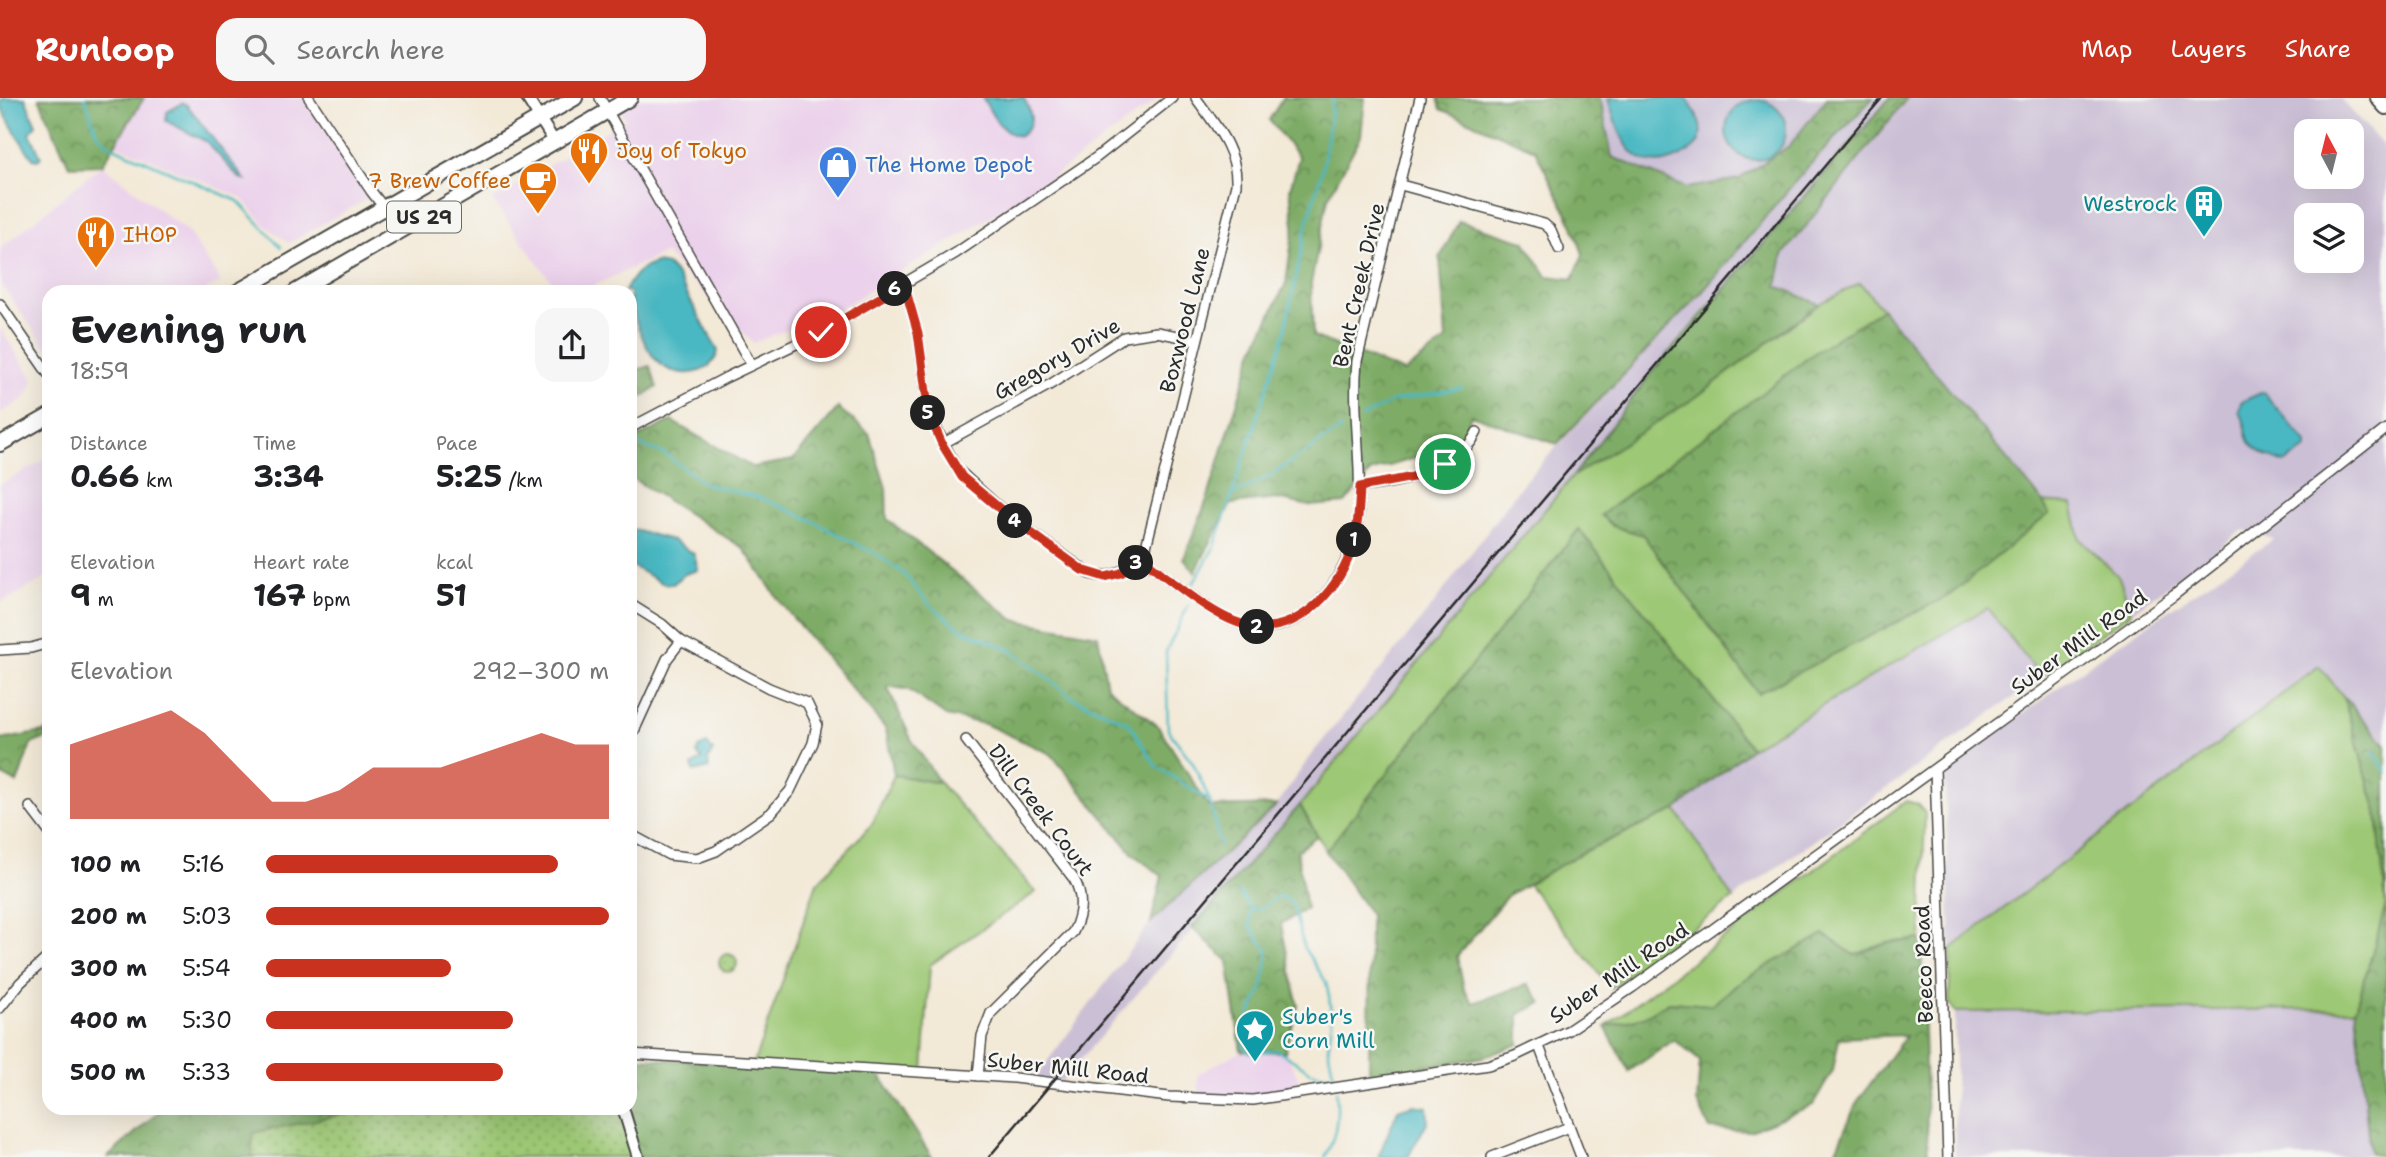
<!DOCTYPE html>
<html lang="en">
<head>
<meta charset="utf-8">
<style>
	:root { --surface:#fff; --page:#f6f6f6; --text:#202124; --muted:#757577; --accent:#c8321e }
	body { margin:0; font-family:"Shantell Sans",sans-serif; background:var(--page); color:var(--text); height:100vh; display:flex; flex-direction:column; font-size:26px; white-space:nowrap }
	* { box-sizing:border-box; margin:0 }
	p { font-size:23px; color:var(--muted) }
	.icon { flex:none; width:38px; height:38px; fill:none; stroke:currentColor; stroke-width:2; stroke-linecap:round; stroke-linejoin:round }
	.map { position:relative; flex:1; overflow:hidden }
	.side { position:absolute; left:42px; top:187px; width:595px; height:830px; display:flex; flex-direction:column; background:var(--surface); border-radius:21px; box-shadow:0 7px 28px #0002 }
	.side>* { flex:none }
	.needle { width:46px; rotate:353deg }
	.fabs { position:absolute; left:2294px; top:21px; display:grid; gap:14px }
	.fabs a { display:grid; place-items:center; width:70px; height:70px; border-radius:14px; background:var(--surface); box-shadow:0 7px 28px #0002; font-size:35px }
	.pin { position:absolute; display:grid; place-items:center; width:60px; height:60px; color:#fff; margin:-30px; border:4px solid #fff; border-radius:50%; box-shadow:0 2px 7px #0007 }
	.km { position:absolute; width:35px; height:35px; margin:-18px; border-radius:50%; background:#222; color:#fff; font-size:19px; line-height:35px; text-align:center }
	.round { display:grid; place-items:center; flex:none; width:74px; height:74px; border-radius:21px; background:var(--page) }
	.head { display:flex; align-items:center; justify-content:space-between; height:119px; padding:0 28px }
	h1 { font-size:38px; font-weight:700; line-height:52px }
	.metrics { display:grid; grid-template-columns:repeat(3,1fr); gap:10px; height:119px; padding:7px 28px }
	.metrics div { display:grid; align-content:center }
	.metrics b { font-size:30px; font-weight:700 }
	.metrics small { font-size:19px; font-weight:400 }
	.metrics p { font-size:19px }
	.chart { height:196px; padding:14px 28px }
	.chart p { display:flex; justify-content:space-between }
	.chart svg { width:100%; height:126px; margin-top:7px; fill:var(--accent); opacity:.7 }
	ul { padding:0 28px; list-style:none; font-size:23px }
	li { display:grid; grid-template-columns:112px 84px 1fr; align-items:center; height:52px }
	li i { height:18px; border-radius:9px; background:var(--accent) }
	header { display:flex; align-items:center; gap:42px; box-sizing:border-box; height:98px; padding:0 35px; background:var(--accent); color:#fff }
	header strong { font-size:33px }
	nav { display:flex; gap:38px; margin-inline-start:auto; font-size:24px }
	.search { width:490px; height:63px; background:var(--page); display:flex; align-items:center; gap:18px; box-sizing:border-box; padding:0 24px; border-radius:21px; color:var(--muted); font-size:26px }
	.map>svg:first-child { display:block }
	.built { fill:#ebd1eb }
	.industrial { fill:#cbbfd5; fill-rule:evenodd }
	.green { fill:#9dc875; stroke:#647a50; stroke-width:2 }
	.forest { fill:url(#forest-crowns); stroke:#546c48; stroke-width:2 }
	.park { fill:url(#park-dots); stroke:#647a50; stroke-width:2 }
	.water { fill:#4ab8c2; stroke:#3a7276; stroke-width:2 }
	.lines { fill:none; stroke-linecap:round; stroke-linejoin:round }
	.stream { stroke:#4ab8c2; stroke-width:2.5 }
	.minor-casing { stroke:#494845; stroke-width:12 }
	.tertiary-casing { stroke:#494845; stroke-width:14 }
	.primary-casing { stroke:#494845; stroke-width:18 }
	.minor { stroke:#fff; stroke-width:9 }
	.tertiary { stroke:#fff; stroke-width:10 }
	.primary { stroke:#fff; stroke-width:14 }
	.rail { stroke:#2b2b2b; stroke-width:2.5 }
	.route-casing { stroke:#fff; stroke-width:14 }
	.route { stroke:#c8321e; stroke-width:9 }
	.labels { text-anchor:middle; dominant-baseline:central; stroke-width:5; stroke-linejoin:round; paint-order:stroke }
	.shield { fill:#f6f6f2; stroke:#686867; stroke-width:2 }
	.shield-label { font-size:19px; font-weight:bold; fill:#2b2b2b }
	.food-label { font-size:21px; fill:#c56008; stroke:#f6f6f2; text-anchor:start }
	.shop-label { font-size:21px; fill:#366cbe; stroke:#f6f6f2; text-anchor:start }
	.culture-label { font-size:21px; fill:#0d838f; stroke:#f6f6f2; text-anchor:end }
	.street-label { font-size:21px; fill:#2b2b2b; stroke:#f6f6f2 }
</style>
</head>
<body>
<header>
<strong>Runloop</strong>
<div class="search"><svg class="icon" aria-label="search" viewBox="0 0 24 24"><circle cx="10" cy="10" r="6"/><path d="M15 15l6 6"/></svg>Search here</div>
<nav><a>Map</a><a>Layers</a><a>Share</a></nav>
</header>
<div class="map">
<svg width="2386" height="1059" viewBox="0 0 2386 1059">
	<defs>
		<pattern id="forest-crowns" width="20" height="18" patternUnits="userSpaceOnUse" patternTransform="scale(1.75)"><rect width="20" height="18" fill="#7eac66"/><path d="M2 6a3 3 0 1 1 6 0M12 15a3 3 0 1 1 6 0" fill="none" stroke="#678c54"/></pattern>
		<pattern id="park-dots" width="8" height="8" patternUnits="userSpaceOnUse" patternTransform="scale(1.75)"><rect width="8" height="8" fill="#9dc875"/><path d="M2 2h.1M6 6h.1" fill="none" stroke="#80a360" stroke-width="1.8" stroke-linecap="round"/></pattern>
	</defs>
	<rect width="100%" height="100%" fill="#f6f6f2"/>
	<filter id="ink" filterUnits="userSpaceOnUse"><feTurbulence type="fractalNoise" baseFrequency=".0143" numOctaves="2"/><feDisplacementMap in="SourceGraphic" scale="14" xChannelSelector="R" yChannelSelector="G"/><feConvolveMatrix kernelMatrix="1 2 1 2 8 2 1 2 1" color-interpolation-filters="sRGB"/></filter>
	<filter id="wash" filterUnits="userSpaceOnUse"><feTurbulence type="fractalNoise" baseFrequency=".00686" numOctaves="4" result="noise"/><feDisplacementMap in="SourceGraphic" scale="28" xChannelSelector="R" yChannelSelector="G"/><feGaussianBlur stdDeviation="1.57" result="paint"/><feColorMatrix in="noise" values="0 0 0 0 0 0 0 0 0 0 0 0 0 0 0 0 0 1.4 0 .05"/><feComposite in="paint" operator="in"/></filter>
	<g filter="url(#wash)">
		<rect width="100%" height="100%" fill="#f3e9d7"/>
		<!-- built -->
		<g class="built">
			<path d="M144,0H304L369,100L289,145L266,128L242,100L115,46Z"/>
			<path d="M614,0H1159L1039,89L841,210L753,245L665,155L580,194H559L492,102L626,21Z"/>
			<path d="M102,67L189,135L221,184L201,194H49V253L0,185V151Z"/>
			<path d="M0,230L34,282L24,301L0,315Z"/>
			<path d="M49,359V478L0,505V387Z"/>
			<path d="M1241,953L1285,954L1304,991L1263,998L1198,996V976Z"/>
		</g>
		<!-- industrial -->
		<g class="industrial">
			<path d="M1600,0H1827L1789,48L1739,81L1687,90L1612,59Z"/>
			<path d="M1873,0H1890L1653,273L1573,378L1300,707L1062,983L1035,980L1151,824L1277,707L1311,657L1433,507L1522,386L1703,193L1805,72Z"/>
			<path d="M1907,0H2340L2386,51V647L2318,568L1951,851L1945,683L1952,668L2094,563L2274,441L2243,432L2131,515L2119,479L2080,441L2072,406L2043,404L1860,185L1819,206L1777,188L1783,157ZM2306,33H2352V79H2306ZM2306,117H2352V163H2306Z"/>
			<path d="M1987,510L2041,579L1733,801L1676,712L1751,650Z"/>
			<path d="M2356,911L2370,1056L2354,1059H1955V914Z"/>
		</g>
		<!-- green -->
		<g class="green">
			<path d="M1860,185L1882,211L1817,254L1613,428L1643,437L1758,595L2049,416L2043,404L2072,406L2080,441L2119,479L2131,515L2041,579L1987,510L1751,650L1579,431L1326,753L1300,707L1573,378L1696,299L1819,206Z"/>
			<path d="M2319,568L2343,598L2377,714L2386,807L2356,911L1955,914L1949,903L1951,851Z"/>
			<path d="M894,677L940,685L1036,794L930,867L923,974L753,967L817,785L872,726Z"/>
			<path d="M1906,703L1917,706L1925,715L1921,841L1887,845L1854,857L1743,882L1712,907L1669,904L1644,919L1605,929Z"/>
			<path d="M1676,712L1733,801L1611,890L1528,786L1585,753Z"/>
		</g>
		<!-- forest -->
		<g class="forest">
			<path d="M39,0H144L102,67L69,68Z"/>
			<path d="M1283,0H1365L1361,38L1328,100L1311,185L1313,238L1404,274L1446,242L1440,160L1459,123L1524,143L1547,178L1573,181L1583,156L1572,126L1535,52L1441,11L1438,0H1600L1612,59L1687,90L1739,81L1789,48L1827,0H1873L1805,72L1703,193L1557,346L1471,317L1460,346L1370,374L1345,405L1309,408L1277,401L1231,406L1195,474L1184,460L1208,399L1254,251L1286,185L1294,127L1290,91L1299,59L1269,22Z"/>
			<path d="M1890,0H1907L1783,157L1777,188L1819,206L1696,299L1573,378L1653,273Z"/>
			<path d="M1882,211L2043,404L2049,416L1950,497L1758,595L1643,437L1613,428L1601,417L1817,253Z"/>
			<path d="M650,268L657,289L630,307V274Z"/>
			<path d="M838,310L869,335L886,390L887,421L1014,522L1098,537L1107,589L1158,628L1209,709L1277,707L1151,824L1162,778L1134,757L1051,656L985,626L946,618L909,592L887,588L911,641L940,685L894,677L886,631L783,508L743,450L630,379V343L671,323L752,369L793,362Z"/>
			<path d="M1579,431L1751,650L1676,712L1585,753L1507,798L1457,858L1464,891L1473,905L1528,886L1542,905L1519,916V946L1484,959L1369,978L1370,816L1326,753Z"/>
			<path d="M2343,598L2386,647V1058L2370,1056L2356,911L2386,807L2377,714Z"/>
			<path d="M49,633V639L31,646L17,685L0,676V642Z"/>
			<path d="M1300,707L1317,738L1297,753L1306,811L1281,826L1298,908L1285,954L1241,953L1228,863L1192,830Z"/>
			<path d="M1824,836L1854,857L1887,845L1921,841L1928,1059H1833L1857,1004L1906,937L1839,940L1833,973L1813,1007L1750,1033L1710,1031L1697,1004L1700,963L1674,942L1629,973L1605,929L1644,919L1669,904L1712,907L1743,882Z"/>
			<path d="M636,960L877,973L932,1059H635L620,1010H630V961Z"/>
			<path d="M163,1010H373L254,1035L252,1059H108Z"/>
		</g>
		<!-- park -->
		<g class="park">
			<circle cx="728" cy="865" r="9"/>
			<path d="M373,1010H620L635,1059H252L253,1035Z"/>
		</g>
		<!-- water -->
		<g class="water">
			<path d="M3,0H25L36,27L30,35L41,59L38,62L33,61C25,50 3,16 0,5Z"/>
			<path d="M983,0H1024C1032,16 1036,26 1020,38C1001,37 991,15 983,0Z"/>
			<path d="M1608,0H1687C1693,12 1704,26 1700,40C1698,49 1688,54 1681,58C1633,82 1618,37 1608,0Z"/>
			<circle cx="1756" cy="32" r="30"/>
			<path d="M183,5L187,7L245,82L238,79L207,44L166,23L167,14Z"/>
			<path d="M656,165L667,167L676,176L718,253C712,279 676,281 659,265C644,251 630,213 630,194L625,193C633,178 639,170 656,165Z"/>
			<path d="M2263,294L2307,345V351L2284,365C2274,360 2256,355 2250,344C2245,335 2248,327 2239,313L2241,304Z"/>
			<path d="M630,431L672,442L694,456L698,472L685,476L673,486H664L630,467Z"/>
			<path d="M707,646L713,653L708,661L709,670L694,674L692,668L702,661L697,656L698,650Z"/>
			<path d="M1413,1007L1427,1009L1428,1023L1408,1059H1378L1398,1012Z"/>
		</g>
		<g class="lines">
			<!-- stream -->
			<g class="stream">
				<path d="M85,0L97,36L111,48L238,103L281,149"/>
				<path d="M1363,319L1393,303L1462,290"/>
				<path d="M630,347L635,345L665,356L705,386L761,400L809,421L879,458L903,475L930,507L959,530L1011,552L1073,600L1129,625L1156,668L1210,703L1220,747"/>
				<path d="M1233,397L1268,379L1341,331"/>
				<path d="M1193,486L1215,448L1284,238L1305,134L1323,69L1333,0"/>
				<path d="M1188,508L1166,554L1168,632L1193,665L1210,703"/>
				<path d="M2373,653L2386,673"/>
				<path d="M1239,794L1251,810L1258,812L1279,798L1292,804L1304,850L1326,884L1329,898L1332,924L1328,951L1336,987"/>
				<path d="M1251,810L1250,828L1268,853L1263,888L1243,931L1244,950L1251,955L1277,952L1311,974L1334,979"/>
				<path d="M1325,1059C1337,1038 1339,1017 1336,993"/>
			</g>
		</g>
	</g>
	<g filter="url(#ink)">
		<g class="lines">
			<!-- minor casing -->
			<g class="minor-casing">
				<g id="minor">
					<path d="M309,0L371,93L401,132"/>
					<path d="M600,0L751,266"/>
					<path d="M1401,87L1544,126L1551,132L1559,151"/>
					<path d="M904,186L918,235L929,316L957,371L1012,421L1090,476C1111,482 1125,472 1143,461C1169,481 1210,516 1241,526C1309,546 1355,470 1359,412C1362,362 1352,313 1357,263L1420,0"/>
					<path d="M0,206L49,277"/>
					<path d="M630,330L727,279L821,234L956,155L1097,59L1172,0"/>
					<path d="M942,346L1051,286L1124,239L1157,234L1197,242"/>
					<path d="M1360,389C1400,385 1457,374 1477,334"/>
					<path d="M1143,461L1236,87C1238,52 1215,27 1196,0"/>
					<path d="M630,506L662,526L681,543L769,590L807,605L817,626L813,645L790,693L771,715L716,753L697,760L669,757L630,736"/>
					<path d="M0,552L31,550L49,545"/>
					<path d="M630,642L667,561L681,543"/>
					<path d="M966,642L1074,781C1084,799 1082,816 1073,834L991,915L982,938L978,978"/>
					<path d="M1935,671L1948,1059"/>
					<path d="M30,709L49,734"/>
					<path d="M0,910L20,885L49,858"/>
					<path d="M1539,948L1581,1059"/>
					<path d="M630,956L1014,980L1169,999L1253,1002L1488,967L1515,958L1569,932L1633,889L2173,498L2386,331"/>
					<path d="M1492,1059L1569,1029"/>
				</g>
			</g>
			<!-- tertiary casing -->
			<g class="tertiary-casing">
				<g id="tertiary">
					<path d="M527,0L554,43"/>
					<path d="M623,1010L638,1059"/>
				</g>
			</g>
			<!-- primary casing -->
			<g class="primary-casing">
				<g id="primary">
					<path d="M2378,0L2386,9"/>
					<path d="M237,194L575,0"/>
					<path d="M295,194L630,0"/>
					<path d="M0,346L49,318"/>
				</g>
			</g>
			<!-- minor -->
			<use href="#minor" class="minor"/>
			<!-- tertiary -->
			<use href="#tertiary" class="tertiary"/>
			<!-- primary -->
			<use href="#primary" class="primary"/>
			<!-- rail -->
			<path class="rail" d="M989,1059L1882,0"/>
		</g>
	</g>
	<g class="lines" filter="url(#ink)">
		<!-- route casing -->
		<g class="route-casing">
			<path id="route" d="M821,234L904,186L918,235L929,316L942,346L962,379L1012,421L1082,472L1105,479L1121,475L1143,461C1169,481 1211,517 1242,526C1292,541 1336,498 1351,453C1358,432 1359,410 1360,389L1413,379L1445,366"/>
		</g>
		<!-- route -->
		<use href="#route" class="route"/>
	</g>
	<!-- icons -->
	<defs>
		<g id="restaurant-pin" transform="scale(2.0125)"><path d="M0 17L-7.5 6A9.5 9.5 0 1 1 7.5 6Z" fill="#e8710a" stroke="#f6f6f2"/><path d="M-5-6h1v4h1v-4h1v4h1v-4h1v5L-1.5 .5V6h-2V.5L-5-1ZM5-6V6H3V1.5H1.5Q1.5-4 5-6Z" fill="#fff"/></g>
		<g id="shop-pin" transform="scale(2.0125)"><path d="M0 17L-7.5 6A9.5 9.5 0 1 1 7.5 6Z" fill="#3f7fe0" stroke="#f6f6f2"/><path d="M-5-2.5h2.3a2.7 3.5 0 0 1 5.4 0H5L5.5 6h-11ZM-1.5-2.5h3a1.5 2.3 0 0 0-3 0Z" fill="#fff"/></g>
		<g id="cafe-pin" transform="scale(2.0125)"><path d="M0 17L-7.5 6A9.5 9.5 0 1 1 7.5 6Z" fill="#e8710a" stroke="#f6f6f2"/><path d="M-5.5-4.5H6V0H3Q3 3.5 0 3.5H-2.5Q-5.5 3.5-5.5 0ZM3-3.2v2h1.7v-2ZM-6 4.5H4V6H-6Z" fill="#fff"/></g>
		<g id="building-pin" transform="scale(2.0125)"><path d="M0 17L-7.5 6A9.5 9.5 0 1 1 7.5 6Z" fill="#0f9aa8" stroke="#f6f6f2"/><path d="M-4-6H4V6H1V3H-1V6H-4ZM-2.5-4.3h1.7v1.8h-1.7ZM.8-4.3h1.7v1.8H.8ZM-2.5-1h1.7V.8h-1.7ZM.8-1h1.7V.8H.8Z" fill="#fff"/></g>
		<g id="sight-pin" transform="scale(2.0125)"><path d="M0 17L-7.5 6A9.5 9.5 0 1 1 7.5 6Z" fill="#0f9aa8" stroke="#f6f6f2"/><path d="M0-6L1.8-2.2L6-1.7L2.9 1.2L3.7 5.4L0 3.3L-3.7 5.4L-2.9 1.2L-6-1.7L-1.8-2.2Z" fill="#fff"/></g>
	</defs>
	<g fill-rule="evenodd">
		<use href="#restaurant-pin" x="589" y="53"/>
		<use href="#shop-pin" x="838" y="67"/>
		<use href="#cafe-pin" x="538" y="83"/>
		<use href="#building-pin" x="2204" y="106"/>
		<use href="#restaurant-pin" x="96" y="137"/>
		<use href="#sight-pin" x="1255" y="931"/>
	</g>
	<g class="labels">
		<!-- shield labels -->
		<rect class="shield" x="387" y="103.5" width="74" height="31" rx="5"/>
		<g class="shield-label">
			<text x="424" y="119">US 29</text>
		</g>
		<!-- food labels -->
		<g class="food-label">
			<text x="616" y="53">Joy of Tokyo</text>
			<text x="511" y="83" text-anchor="end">7 Brew Coffee</text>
			<text x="123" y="137">IHOP</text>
		</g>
		<!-- shop labels -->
		<g class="shop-label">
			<text x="865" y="67">The Home Depot</text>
		</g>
		<!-- culture labels -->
		<g class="culture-label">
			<text x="2177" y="106">Westrock</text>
			<text x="1282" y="919" text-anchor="start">Suber's<tspan x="1282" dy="24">Corn Mill</tspan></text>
		</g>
		<!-- street labels -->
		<g class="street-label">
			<text transform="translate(1359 187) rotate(-77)">Bent Creek Drive</text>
			<text transform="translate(1185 222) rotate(-76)">Boxwood Lane</text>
			<text transform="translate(1057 261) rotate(-30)">Gregory Drive</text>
			<text transform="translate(2079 544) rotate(-36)">Suber Mill Road</text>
			<text transform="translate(1041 712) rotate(53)">Dill Creek Court</text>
			<text transform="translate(1924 866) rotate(-92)">Beeco Road</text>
			<text transform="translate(1619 875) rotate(-34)">Suber Mill Road</text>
			<text transform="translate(1068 970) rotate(6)">Suber Mill Road</text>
		</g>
	</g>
</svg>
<div class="fabs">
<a><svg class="needle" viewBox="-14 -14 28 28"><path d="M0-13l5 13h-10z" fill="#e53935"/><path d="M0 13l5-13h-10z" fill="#757577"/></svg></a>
<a><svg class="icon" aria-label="layers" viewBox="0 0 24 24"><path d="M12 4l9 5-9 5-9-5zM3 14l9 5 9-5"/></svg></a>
</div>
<div class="pin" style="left:1445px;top:366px;background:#1e9e55"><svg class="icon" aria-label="arrive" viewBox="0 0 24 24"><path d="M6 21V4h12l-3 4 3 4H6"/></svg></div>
<div class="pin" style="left:821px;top:234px;background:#d93025"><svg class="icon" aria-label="check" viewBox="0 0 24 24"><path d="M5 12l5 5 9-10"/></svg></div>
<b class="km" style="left:1354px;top:442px">1</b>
<b class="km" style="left:1257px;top:529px">2</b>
<b class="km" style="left:1136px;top:465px">3</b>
<b class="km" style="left:1015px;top:423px">4</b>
<b class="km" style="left:928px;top:315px">5</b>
<b class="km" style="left:895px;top:191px">6</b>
<section class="side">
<div class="head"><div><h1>Evening run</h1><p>18:59</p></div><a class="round"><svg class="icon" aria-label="share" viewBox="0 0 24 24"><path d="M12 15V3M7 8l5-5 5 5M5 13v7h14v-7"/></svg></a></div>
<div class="metrics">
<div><p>Distance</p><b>0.66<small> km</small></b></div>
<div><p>Time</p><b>3:34</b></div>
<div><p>Pace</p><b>5:25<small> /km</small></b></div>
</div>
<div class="metrics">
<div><p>Elevation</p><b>9<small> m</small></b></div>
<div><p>Heart rate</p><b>167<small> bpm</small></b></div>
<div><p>kcal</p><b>51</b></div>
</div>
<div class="chart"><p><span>Elevation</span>292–300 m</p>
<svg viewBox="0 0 160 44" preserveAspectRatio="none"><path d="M0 44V18L10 14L20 10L30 6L40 14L50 26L60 38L70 38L80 34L90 26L100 26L110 26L120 22L130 18L140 14L150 18L160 18V44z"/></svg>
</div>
<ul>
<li><b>100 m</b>5:16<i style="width:85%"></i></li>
<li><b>200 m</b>5:03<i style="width:100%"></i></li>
<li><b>300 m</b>5:54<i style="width:54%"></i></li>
<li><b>400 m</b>5:30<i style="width:72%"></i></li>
<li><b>500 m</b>5:33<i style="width:69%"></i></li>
</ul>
</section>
</div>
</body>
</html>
